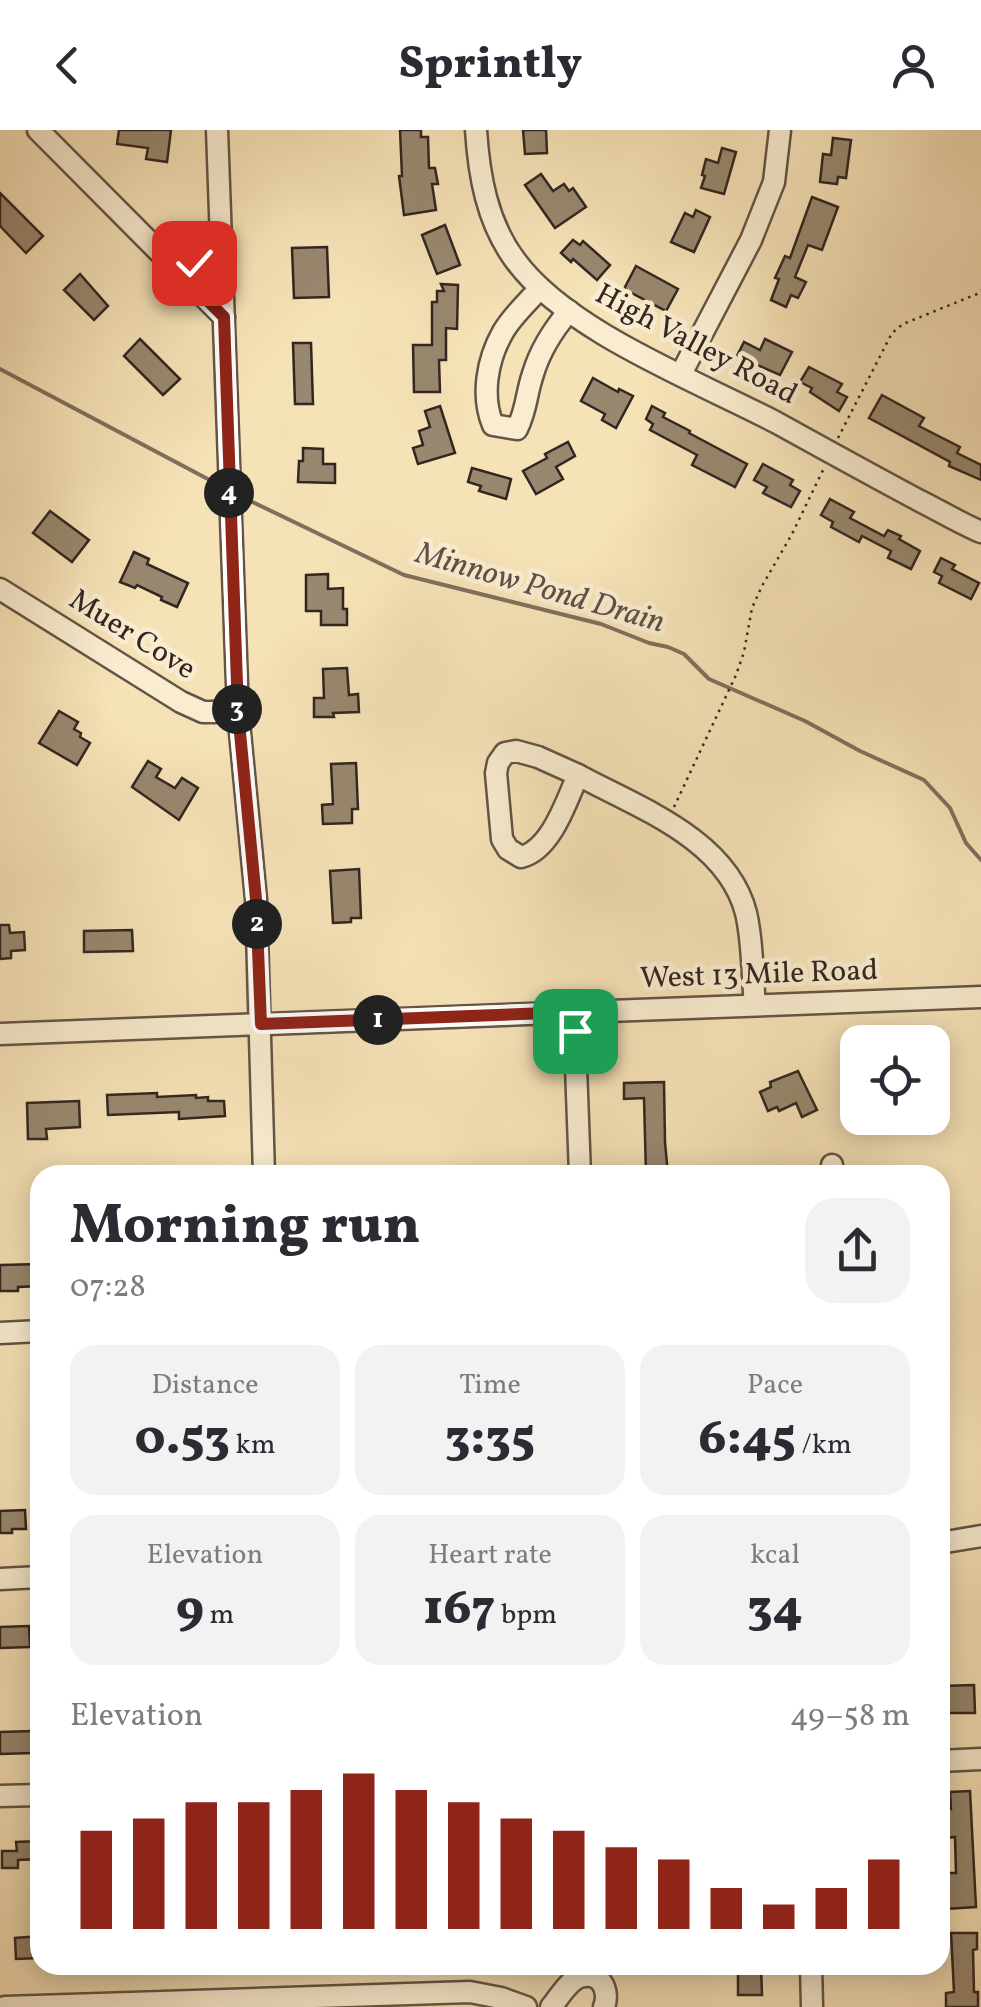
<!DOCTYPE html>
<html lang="en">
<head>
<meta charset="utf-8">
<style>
	:root { --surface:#fff; --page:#f2f2f3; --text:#2b2b33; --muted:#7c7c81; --accent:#8f2418 }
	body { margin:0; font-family:Vollkorn,serif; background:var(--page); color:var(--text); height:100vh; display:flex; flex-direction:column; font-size:38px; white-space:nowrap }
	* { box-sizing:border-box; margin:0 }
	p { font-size:32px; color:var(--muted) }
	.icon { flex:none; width:55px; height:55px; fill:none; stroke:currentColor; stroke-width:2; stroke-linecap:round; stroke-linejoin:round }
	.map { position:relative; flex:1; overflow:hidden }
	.drawer { position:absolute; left:30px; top:1035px; width:920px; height:810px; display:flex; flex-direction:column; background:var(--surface); border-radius:30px; box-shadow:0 5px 25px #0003 }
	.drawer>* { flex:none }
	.controls { position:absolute; left:840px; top:895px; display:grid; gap:20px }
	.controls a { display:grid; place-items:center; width:110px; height:110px; border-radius:20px; background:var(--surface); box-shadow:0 5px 25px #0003; font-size:50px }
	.pin { position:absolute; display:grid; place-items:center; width:85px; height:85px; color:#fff; margin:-42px; border-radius:20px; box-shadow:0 5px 15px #0006 }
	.km { position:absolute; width:50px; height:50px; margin:-25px; border-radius:50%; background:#222; color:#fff; font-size:28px; line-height:50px; text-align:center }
	.round { display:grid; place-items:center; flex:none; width:105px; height:105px; border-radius:30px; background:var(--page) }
	.headline { display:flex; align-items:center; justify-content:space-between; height:170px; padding:0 40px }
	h1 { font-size:55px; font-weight:800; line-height:75px }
	.metrics { display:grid; grid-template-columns:repeat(3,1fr); gap:15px; height:170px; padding:10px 40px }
	.metrics div { display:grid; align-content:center; border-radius:25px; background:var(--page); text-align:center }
	.metrics b { font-size:50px; font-weight:800 }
	.metrics small { font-size:28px; font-weight:400 }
	.metrics p { font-size:28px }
	.chart { height:280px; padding:20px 40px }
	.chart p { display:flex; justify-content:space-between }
	.chart svg { width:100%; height:180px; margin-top:10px; stroke:var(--accent); stroke-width:6 }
	header { display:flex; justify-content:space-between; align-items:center; height:130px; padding:0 40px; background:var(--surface); font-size:45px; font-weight:800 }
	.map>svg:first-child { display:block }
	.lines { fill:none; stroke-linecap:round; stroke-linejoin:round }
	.stream { stroke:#7f705c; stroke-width:4 }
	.building { fill:#98886f; stroke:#322621; stroke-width:2.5 }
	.minor-casing { stroke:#635546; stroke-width:25 }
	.path { stroke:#322621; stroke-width:2.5; stroke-dasharray:2.5 5; stroke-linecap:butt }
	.minor { stroke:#f9ecd0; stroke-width:20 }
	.route-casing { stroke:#fff; stroke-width:20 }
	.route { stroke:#8f2418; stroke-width:12 }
	.labels { text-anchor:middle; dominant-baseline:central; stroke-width:9; stroke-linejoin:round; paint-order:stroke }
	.street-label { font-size:30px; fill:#322621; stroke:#f9ecd0 }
	.water-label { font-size:32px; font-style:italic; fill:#5f5144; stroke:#f9ecd0 }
</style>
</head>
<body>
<header><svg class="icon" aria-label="back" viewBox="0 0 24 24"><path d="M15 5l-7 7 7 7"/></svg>Sprintly<svg class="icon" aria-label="person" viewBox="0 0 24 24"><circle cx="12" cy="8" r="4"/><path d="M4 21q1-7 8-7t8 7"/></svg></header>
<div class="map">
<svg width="981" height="1877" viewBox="0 0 981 1877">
	<rect width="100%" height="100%" fill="#f6e2b7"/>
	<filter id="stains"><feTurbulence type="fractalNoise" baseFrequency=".002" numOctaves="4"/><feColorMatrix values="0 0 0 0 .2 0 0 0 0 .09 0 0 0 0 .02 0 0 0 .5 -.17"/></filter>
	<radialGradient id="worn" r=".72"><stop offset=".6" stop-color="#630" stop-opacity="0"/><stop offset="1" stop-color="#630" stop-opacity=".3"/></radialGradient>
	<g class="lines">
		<!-- stream -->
		<g class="stream">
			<path d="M0,239L221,356"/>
			<path d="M238,365L404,445L601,494L649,513L668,517L684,524L709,549L805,591L860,621L924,650L950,678L966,713L981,730"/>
		</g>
	</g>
	<!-- building -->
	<g class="building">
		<path d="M119,0H171L167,32L146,29L148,18L117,14Z"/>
		<path d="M400,0H421V7H428L429,38H435L438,54H432L436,80L404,85L399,46H402Z"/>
		<path d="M523,0H546L547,23L525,24Z"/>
		<path d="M833,8L851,10L846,48L838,47L837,54L820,52L823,24L831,25Z"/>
		<path d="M722,18L736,22L724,64L701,58L705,46L702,45L706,29L718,33Z"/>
		<path d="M541,44L553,61L564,54L569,61L573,58L586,77L555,98L525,55Z"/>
		<path d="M0,63L43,106L26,123L0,96Z"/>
		<path d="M812,67L838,77L822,120L808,115L795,147L806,152L798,168L791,165L786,177L771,170L779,149L775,148L785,126L790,128Z"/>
		<path d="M696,80L710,87L694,122L671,112L685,83L693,87Z"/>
		<path d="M445,95L460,135L437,144L422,105Z"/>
		<path d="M573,110L580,115L583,111L610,135L597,150L573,129L571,132L561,123Z"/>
		<path d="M327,117L329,167L294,168L292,118Z"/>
		<path d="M636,136L678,159L666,181L624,159Z"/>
		<path d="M80,144L108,176L94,190L64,160Z"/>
		<path d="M441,154L458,155L457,199L446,198V230H439L440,262H414L413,215H432V172H437V161H444Z"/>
		<path d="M140,209L180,249L163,265L124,226Z"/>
		<path d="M765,209L792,222L780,245L737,226L744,212L760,220Z"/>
		<path d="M293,213H311L313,274H295Z"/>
		<path d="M809,237L842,254L837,262L847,267L839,281L810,262L812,258L800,252Z"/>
		<path d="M593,248L618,262L619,259L633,266L616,298L602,290L605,284L581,271Z"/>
		<path d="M882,265L924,288L919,296L960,317L957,323L981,335V350L949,336L950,332L869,288Z"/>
		<path d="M440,276L455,323L418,334L413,318L423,315L419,301L430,297L425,281Z"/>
		<path d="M652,276L665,283L663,287L690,301L689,303L747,334L735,357L692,335L697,325L650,300L653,294L646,289Z"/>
		<path d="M568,312L575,326L556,337L563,349L536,364L523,341L547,328L545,324Z"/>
		<path d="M303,318L323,319V334H335V353L298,352L299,331H303Z"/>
		<path d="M763,334L793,350L790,355L800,361L791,377L763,363L767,357L754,350Z"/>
		<path d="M472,338L511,349L506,369L479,361L481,356L468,352Z"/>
		<path d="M830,369L854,382L850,388L884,406L888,400L901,406L899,409L920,421L911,439L888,428L891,421L862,406L859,412L831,397L833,392L821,385Z"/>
		<path d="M50,381L89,410L72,432L33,403Z"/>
		<path d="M134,422L149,429L147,434L188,453L177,477L161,470L162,467L137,455L135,458L120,452Z"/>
		<path d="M941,428L955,435L952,439L979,453L971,469L939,453L942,446L934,442Z"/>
		<path d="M328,444V459L343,458V479H347V495H321V481H306V445Z"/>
		<path d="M347,538L349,565L358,564L359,582L333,583L334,587H314V568H324L323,539Z"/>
		<path d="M59,581L78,592L74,599L81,603L80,607L90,613L77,635L39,613Z"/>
		<path d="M148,631L161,639L156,647L175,658L182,648L198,658L179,690L132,657Z"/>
		<path d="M356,633L358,679H352V693L323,694L322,675L333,674L331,634Z"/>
		<path d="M359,739L361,788H351V792L333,793L330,741Z"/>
		<path d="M0,795H9L10,803L24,802L25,820L11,821V828L0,829Z"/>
		<path d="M132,800L133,821L84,822V801Z"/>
		<path d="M798,941L817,980L802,987L796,973L779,981L777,977L768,981L760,962L771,957L770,952Z"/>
		<path d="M664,952L665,1012L668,1045H646L644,968L624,969V953Z"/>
		<path d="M157,963V967L196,965V968L208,967V971H224L225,986L179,989V982L108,985L107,965Z"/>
		<path d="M79,971L80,997L46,999L47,1009H28L27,973Z"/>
		<path d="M40,1134V1156L18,1157V1161H0V1135Z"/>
		<path d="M25,1380L26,1399H12V1403H0V1381Z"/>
		<path d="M29,1496L30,1517L0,1518V1497Z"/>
		<path d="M974,1555L975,1583H940V1556Z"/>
		<path d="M33,1601V1623L0,1624V1602Z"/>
		<path d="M970,1661L976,1777L946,1779L947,1743H956L955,1707L946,1708L942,1679H951L950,1662Z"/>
		<path d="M40,1711V1729L18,1730V1738H2V1721H17L16,1712Z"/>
		<path d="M951,1803H977V1819L973,1820L974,1862H978V1877H946V1863L954,1862Z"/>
		<path d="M40,1806V1828L16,1829L15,1808Z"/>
		<path d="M738,1835H761L762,1865H738Z"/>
	</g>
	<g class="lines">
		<!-- minor casing -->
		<g class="minor-casing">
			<g id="minor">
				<path d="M38,0L224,187"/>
				<path d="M217,0L238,582L256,769L264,1045"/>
				<path d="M476,0C479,46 487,92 515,130C567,202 700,252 779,294C826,320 873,346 920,371C940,381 960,393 981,402"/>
				<path d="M171,134C194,136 207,129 221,112"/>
				<path d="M540,158C528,172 512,186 503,202C487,230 481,266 493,295L517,299C527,279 526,264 533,244C540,220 553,200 569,181"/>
				<path d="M681,244L751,110L774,52L780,0"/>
				<path d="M0,459L181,572L203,582H238"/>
				<path d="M516,621L538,627L578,645C566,672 551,720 521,727L508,719L502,709L496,643L498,633L505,623Z"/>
				<path d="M578,645C639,678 727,709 746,783C753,812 752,845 755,875"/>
				<path d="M574,882L580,1045"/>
				<path d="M0,904L981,867"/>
				<path d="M832,1035L833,1045"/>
				<path d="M0,1203L40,1201"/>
				<path d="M940,1413L981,1406"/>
				<path d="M0,1449L40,1447"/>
				<path d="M940,1631L981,1629"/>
				<path d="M0,1666L40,1665"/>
				<path d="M811,1835L812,1877"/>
				<path d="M5,1877L470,1862L501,1868L526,1877"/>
				<path d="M551,1877C559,1868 568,1851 580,1847C601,1840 610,1861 604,1877"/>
			</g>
		</g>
		<!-- path -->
		<g class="path">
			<path d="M838,308L892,203L903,194L977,164L981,160"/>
			<path d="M674,677L736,545L744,522L752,478L762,456L792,404L824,338"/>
		</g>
		<!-- minor -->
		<use href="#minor" class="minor"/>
	</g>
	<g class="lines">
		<!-- route casing -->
		<g class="route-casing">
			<path id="route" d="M194,133L171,134L224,187L238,582L256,769L261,894L574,882L575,901"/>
		</g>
		<!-- route -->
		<use href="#route" class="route"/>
	</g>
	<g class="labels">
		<!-- street labels -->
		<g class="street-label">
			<text transform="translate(696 215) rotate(28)">High Valley Road</text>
			<text transform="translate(132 505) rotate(32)">Muer Cove</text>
			<text transform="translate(759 845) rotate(-2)">West 13 Mile Road</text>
		</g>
		<!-- water labels -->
		<g class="water-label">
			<text transform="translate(540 459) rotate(16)">Minnow Pond Drain</text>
		</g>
	</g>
	<rect width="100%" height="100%" filter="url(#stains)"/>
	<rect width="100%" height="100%" fill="url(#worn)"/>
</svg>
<div class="controls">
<a><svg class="icon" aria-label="locate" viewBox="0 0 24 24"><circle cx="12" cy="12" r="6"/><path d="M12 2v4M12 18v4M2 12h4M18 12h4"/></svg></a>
</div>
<div class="pin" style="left:575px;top:901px;background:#1e9e55"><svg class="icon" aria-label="arrive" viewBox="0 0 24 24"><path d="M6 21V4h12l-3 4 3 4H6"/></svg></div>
<div class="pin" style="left:194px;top:133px;background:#d93025"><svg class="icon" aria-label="check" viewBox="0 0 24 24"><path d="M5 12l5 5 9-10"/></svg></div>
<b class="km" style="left:378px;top:890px">1</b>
<b class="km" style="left:257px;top:794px">2</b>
<b class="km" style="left:237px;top:579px">3</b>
<b class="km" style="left:229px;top:363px">4</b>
<section class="drawer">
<div class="headline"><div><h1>Morning run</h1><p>07:28</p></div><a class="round"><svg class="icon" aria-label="share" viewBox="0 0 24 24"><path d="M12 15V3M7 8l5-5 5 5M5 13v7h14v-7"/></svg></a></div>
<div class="metrics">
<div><p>Distance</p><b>0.53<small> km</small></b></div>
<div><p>Time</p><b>3:35</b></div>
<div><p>Pace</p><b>6:45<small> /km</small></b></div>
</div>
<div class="metrics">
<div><p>Elevation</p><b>9<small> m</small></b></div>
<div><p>Heart rate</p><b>167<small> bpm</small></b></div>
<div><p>kcal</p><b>34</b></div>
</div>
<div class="chart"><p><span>Elevation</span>49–58 m</p>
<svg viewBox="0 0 160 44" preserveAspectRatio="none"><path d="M5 44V20M15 44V17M25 44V13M35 44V13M45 44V10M55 44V6M65 44V10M75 44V13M85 44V17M95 44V20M105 44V24M115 44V27M125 44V34M135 44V38M145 44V34M155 44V27"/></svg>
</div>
</section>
</div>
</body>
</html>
